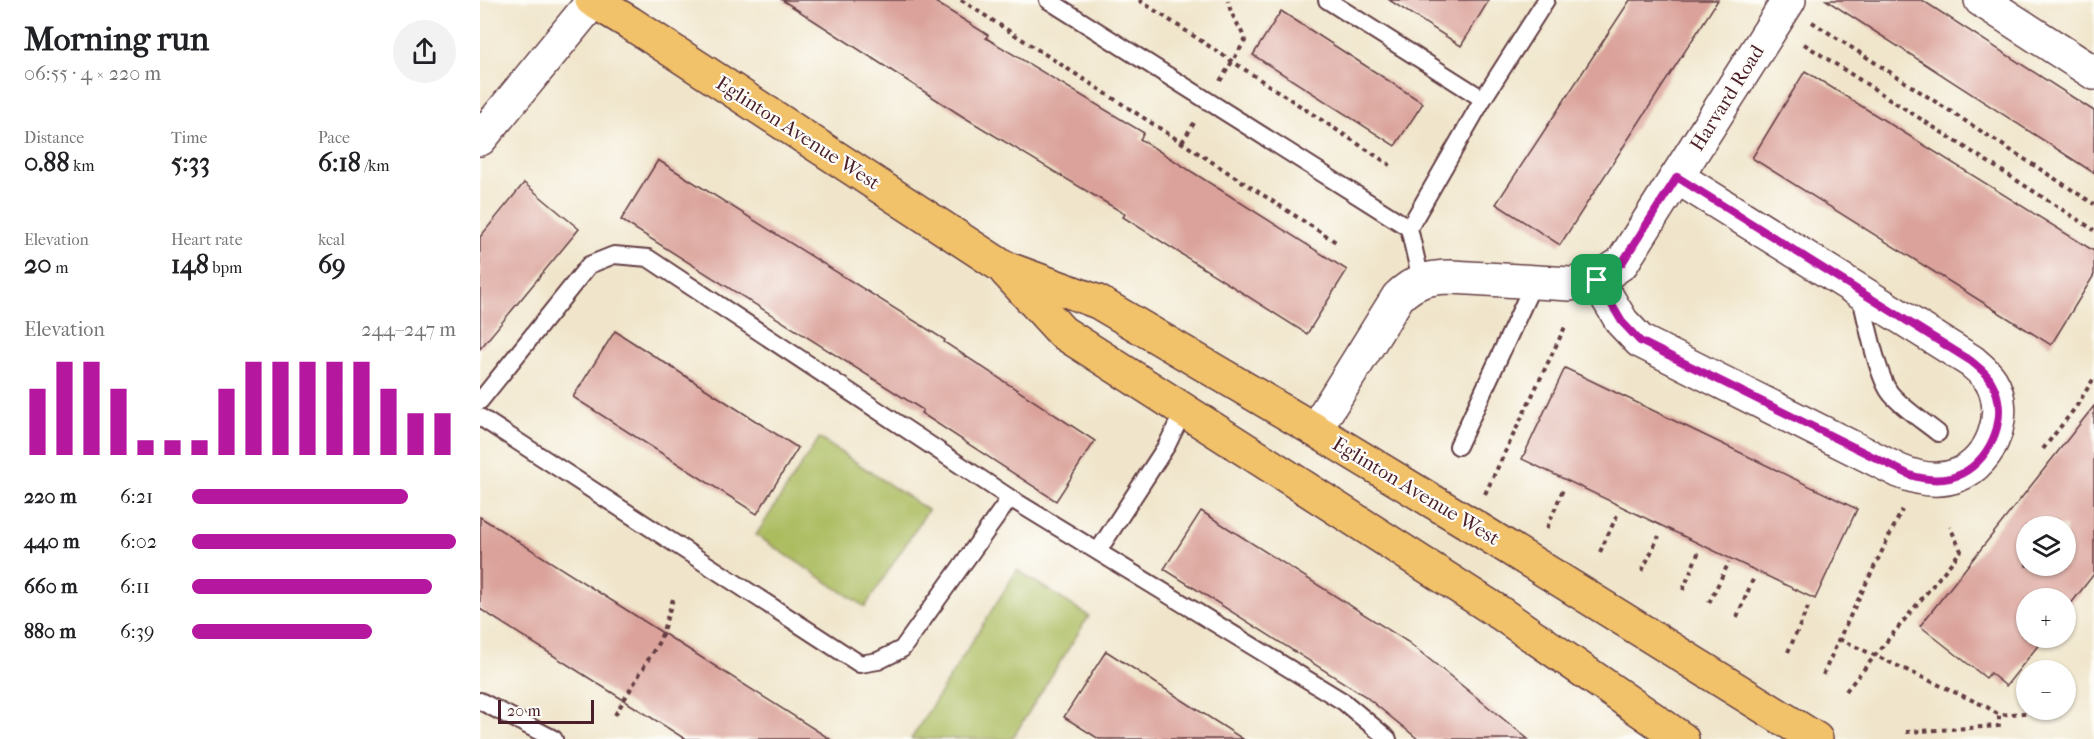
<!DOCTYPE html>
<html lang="en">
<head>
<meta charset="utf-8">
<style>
	:root { --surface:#fff; --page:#f2f2f2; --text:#202124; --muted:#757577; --accent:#b5179e }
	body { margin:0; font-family:"IM FELL French Canon",serif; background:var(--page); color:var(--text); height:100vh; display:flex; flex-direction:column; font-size:22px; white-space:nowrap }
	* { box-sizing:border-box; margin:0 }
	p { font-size:20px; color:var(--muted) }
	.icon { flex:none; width:33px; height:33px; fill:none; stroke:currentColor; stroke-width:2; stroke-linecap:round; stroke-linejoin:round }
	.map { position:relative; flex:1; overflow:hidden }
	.side { display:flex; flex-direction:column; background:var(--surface); width:480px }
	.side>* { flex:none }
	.buttons { position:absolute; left:1536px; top:516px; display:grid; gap:12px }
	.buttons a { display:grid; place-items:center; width:60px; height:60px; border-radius:50%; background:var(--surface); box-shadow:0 2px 4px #0004; font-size:30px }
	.scale { position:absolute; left:18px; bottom:15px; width:96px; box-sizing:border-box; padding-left:6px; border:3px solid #4a1f2b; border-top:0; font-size:16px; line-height:21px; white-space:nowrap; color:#4a1f2b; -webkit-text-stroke:4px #fdfcf7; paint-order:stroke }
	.pin { position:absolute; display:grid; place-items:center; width:51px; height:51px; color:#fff; margin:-26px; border-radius:12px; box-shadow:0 3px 9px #0006 }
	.round { display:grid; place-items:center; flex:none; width:63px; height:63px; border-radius:32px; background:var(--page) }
	.summary { display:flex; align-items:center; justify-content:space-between; height:102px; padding:0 24px }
	h1 { font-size:33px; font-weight:700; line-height:45px }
	.stats { display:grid; grid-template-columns:repeat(3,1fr); gap:9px; height:102px; padding:6px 24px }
	.stats div { display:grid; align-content:center }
	.stats b { font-size:26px; font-weight:700 }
	.stats small { font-size:16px; font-weight:400 }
	.stats p { font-size:16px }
	.chart { height:168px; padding:12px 24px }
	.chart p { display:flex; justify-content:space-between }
	.chart svg { width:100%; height:108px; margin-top:6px; stroke:var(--accent); stroke-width:6 }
	ul { padding:0 24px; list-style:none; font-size:20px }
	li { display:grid; grid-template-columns:96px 72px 1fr; align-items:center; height:45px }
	li i { height:15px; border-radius:8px; background:var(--accent) }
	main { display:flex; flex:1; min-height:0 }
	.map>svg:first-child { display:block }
	.green { fill:#abbc5f; stroke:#7a6e45; stroke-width:1.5 }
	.building { fill:#daa29a; fill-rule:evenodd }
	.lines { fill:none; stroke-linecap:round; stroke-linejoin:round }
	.service-casing { stroke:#633d43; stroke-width:20 }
	.minor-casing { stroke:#633d43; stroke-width:36 }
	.primary-casing { stroke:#633d43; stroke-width:36 }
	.path { stroke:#633d43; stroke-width:4; stroke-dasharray:4.5 4.5; stroke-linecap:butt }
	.service { stroke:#fff; stroke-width:16 }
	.minor { stroke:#fff; stroke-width:33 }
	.primary { stroke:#f2c26a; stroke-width:33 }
	.route-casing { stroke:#fff; stroke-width:12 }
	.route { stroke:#b5179e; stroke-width:8 }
	.labels { text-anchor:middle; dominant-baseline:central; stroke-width:4.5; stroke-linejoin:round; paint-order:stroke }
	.street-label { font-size:20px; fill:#4a1f2b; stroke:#fdfcf7 }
</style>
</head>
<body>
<main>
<section class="side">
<div class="summary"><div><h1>Morning run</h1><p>06:55 · 4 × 220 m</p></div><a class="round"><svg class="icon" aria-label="share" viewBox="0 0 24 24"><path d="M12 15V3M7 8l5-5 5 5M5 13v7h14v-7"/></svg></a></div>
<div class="stats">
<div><p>Distance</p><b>0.88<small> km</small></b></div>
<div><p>Time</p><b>5:33</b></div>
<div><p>Pace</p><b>6:18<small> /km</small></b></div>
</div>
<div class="stats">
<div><p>Elevation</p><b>20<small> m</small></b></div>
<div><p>Heart rate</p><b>148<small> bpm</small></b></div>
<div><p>kcal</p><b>69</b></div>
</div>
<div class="chart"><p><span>Elevation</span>244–247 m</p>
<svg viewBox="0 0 160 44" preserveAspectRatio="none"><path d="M5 44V17M15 44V6M25 44V6M35 44V17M45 44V38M55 44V38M65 44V38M75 44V17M85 44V6M95 44V6M105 44V6M115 44V6M125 44V6M135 44V17M145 44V27M155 44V27"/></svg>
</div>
<ul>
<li><b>220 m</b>6:21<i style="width:82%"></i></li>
<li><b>440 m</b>6:02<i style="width:100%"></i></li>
<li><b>660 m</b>6:11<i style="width:91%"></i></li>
<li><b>880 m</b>6:39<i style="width:68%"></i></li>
</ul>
</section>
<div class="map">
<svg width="1614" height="739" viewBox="0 0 1614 739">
	<rect width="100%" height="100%" fill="#fdfcf7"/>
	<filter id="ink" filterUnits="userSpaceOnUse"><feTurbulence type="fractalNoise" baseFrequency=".0167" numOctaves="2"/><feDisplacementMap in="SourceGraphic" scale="12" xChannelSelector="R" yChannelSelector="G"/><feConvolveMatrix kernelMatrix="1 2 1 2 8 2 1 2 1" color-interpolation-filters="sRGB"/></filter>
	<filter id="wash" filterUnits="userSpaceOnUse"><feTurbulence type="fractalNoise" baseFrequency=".008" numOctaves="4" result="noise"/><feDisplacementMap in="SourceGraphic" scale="24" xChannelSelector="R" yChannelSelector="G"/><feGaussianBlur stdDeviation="1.35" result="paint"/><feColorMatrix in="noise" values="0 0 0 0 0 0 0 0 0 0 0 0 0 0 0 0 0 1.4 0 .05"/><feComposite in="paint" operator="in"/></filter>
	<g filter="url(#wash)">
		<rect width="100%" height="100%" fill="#f0e5ca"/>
		<!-- green -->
		<g class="green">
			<path d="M339,438L448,510L385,607L276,535Z"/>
			<path d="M537,570L609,616L532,739H431Z"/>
		</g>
		<g id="blocks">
			<!-- building -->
			<g class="building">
				<path d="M302,0H452L508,35L506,38L664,133L660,139L867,270L827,334L643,217L645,214L482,116Z"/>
				<path d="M909,0H1009L981,46Z"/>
				<path d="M1150,0H1238L1080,245L1016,204Z"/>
				<path d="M1346,0H1442L1614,111V173Z"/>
				<path d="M801,11L943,103L915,146L773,55Z"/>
				<path d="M1325,71L1614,251V275L1571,345L1272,158Z"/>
				<path d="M178,160L465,340L464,342L615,441L576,501L441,413L443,410L141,220Z"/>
				<path d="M44,183L99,229L0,349V237Z"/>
				<path d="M135,331L318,448L277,514L93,397Z"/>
				<path d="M1085,368L1377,509L1335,599L1042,459Z"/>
				<path d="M1614,406V574L1586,610V598H1546V638H1564L1526,686L1510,673L1506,678L1440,626ZM1546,526H1586V566H1546Z"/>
				<path d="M721,511L928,642L1048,739H938L885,696L684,569Z"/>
				<path d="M0,517L197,642L350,739H205L131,692L0,609Z"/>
				<path d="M626,651L763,739H619L584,717Z"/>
			</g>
		</g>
	</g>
	<g filter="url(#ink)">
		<use href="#blocks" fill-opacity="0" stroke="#633d43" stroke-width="1.5"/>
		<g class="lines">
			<!-- service casing -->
			<g class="service-casing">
				<g id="service">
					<path d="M568,0L929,228"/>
					<path d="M847,0L1003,99"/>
					<path d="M941,280L929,228L1003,99L1066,0"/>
					<path d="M1380,293C1386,317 1397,377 1411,394C1424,409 1443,421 1458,433"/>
					<path d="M0,401L109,265L134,255L168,258L530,498L864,702L908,739"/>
					<path d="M0,417L380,664L398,661L422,649L530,498"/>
					<path d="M978,446L1054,282"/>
					<path d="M618,551L687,445L704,410"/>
					<path d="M0,701L74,739"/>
				</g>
			</g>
			<!-- minor casing -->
			<g class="minor-casing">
				<g id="minor">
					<path d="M1501,0L1614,73"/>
					<path d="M0,139L113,1"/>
					<path d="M1117,280L1142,322L1160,341L1419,471C1438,479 1458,483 1478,475C1512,462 1530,412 1511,381C1506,373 1498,367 1491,361L1197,177"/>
					<path d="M835,430L918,297C934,281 949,277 972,277L1090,284L1117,280L1142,263L1309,0"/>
				</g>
			</g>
			<!-- primary casing -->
			<g class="primary-casing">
				<g id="primary">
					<path d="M112,0L150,23L523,267L618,302L835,430L995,527L1336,739"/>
					<path d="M526,271L582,332L1020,613L1202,739"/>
				</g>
			</g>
			<!-- path -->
			<g class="path">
				<path d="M481,0L859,244"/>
				<path d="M659,0L910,165"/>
				<path d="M1332,22L1614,204"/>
				<path d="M1324,44L1614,230"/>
				<path d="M740,81L765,41C761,26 750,16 748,0"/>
				<path d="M702,142L716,120"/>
				<path d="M1563,449L1596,407L1614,378"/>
				<path d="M1005,494L1085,327"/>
				<path d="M1067,528L1084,487"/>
				<path d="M1120,552L1139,511"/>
				<path d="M1162,571L1179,536"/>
				<path d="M1203,590L1219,551"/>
				<path d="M1229,603L1249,562"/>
				<path d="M1257,617L1274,577"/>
				<path d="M1359,639L1507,707L1519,715"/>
				<path d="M1308,652L1328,607"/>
				<path d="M1343,675L1359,639L1422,510"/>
				<path d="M1366,691L1481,551L1470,527"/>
				<path d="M135,715L180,640L193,599"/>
				<path d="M1426,732L1519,726V715L1556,712"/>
			</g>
			<!-- service -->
			<use href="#service" class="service"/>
			<!-- minor -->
			<use href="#minor" class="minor"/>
			<!-- primary -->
			<use href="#primary" class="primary"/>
		</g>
	</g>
	<g class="lines" filter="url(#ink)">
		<!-- route casing -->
		<g class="route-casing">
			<path id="route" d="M1197,177L1491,361C1498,367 1507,373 1511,381C1530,413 1513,458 1481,474C1465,482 1446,480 1430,475L1160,341L1142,322L1117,280L1142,263Z"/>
		</g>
		<!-- route -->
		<use href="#route" class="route"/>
	</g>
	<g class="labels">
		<!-- street labels -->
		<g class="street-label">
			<text transform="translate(1247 98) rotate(-58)">Harvard Road</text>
			<text transform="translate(318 133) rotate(33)">Eglinton Avenue West</text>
			<text transform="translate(936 491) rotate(31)">Eglinton Avenue West</text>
		</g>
	</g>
</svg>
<div class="buttons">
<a><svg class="icon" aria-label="layers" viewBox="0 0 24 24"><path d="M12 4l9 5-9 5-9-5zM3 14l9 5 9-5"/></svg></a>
<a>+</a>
<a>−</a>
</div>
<div class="scale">20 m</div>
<div class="pin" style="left:1117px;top:280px;background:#1e9e55"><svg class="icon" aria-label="arrive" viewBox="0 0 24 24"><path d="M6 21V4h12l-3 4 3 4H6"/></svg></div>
</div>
</main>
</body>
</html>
